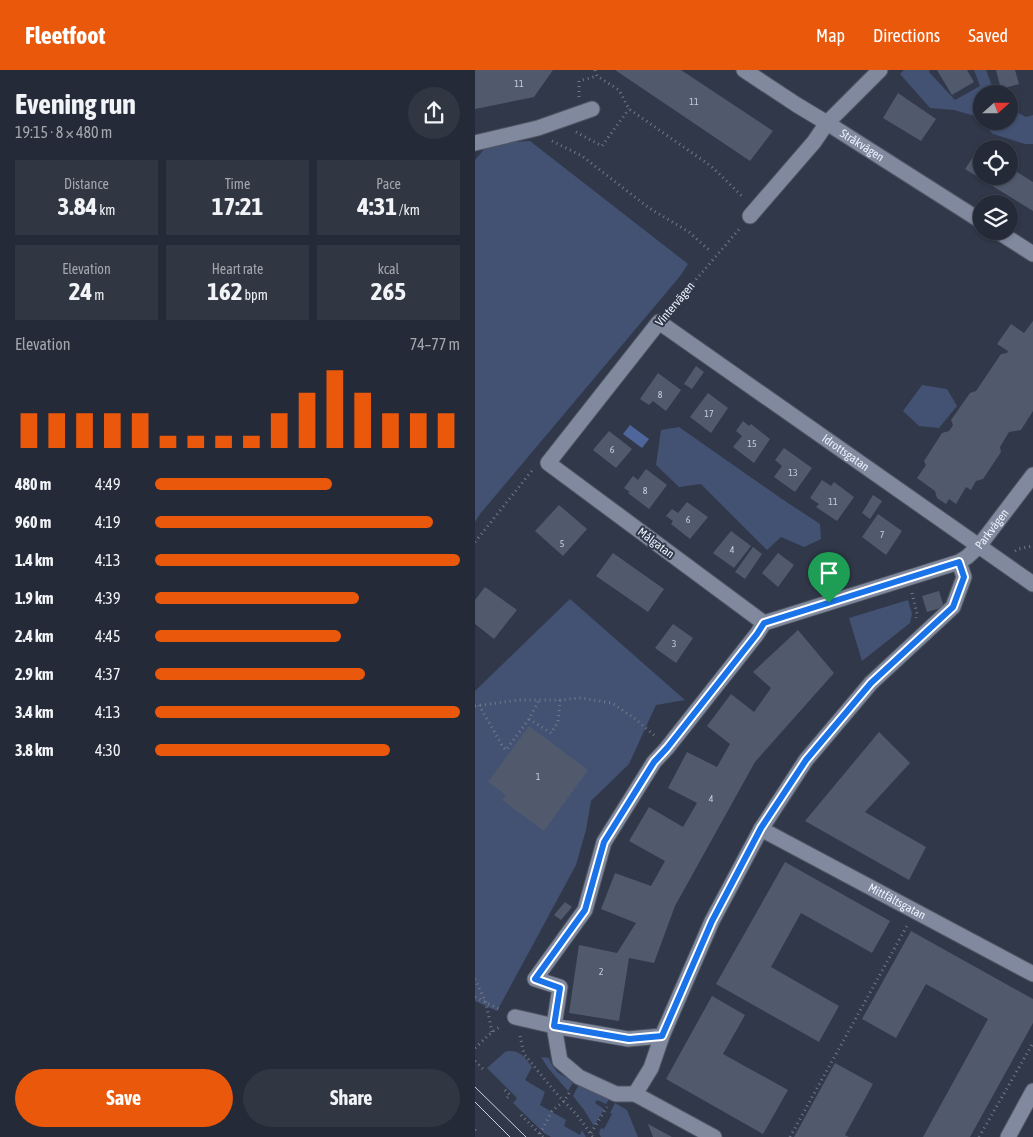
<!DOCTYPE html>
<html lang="en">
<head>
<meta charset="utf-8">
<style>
	:root { --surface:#242a37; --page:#303642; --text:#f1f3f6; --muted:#a3a7ad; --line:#414652; --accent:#ea580c }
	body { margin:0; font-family:"Asap Condensed",sans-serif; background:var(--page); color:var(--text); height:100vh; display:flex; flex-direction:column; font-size:19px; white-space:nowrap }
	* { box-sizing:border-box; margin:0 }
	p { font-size:16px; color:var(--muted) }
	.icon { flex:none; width:28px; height:28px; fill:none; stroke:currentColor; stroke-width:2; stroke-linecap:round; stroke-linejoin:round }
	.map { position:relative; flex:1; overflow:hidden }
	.sheet { display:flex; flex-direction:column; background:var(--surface); width:475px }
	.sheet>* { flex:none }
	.needle { width:32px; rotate:69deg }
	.fabs { position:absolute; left:498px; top:15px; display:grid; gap:10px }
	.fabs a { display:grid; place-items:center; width:45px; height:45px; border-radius:50%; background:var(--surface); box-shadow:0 1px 4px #0004,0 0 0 1px var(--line); font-size:25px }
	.pin { position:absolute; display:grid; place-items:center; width:42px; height:42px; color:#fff; margin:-51px -21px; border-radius:50% 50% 50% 0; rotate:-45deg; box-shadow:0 0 5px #0007 }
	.pin .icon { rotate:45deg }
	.round { display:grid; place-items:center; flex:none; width:52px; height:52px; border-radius:26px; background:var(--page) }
	.headline { display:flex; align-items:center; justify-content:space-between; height:85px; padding:0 15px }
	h1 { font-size:28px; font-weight:700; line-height:38px }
	.metrics { display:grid; grid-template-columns:repeat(3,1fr); gap:8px; height:85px; padding:5px 15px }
	.metrics div { display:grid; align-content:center; border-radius:0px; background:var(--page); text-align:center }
	.metrics b { font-size:25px; font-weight:700 }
	.metrics small { font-size:14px; font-weight:400 }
	.metrics p { font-size:14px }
	.chart { height:140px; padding:10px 15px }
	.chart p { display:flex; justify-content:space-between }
	.chart svg { width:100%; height:90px; margin-top:5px; stroke:var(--accent); stroke-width:6 }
	.button { display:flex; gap:10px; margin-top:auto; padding:10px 15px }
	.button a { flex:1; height:58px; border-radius:30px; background:var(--accent); color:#fff; font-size:20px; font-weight:700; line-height:58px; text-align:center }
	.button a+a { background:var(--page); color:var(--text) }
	ul { padding:0 15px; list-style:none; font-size:16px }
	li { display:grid; grid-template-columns:80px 60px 1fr; align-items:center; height:38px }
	li i { height:12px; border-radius:6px; background:var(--accent) }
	header { display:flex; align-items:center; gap:30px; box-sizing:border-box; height:70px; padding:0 25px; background:var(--accent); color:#fff }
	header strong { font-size:24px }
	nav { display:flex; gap:28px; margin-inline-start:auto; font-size:18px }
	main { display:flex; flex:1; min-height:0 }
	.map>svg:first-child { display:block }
	.green { fill:#435173 }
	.water { fill:#4f669d }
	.building { fill:#515a6d }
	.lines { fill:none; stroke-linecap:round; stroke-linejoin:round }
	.minor-casing { stroke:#4f5664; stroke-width:17 }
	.path { stroke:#737a89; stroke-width:3; stroke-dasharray:1 4; stroke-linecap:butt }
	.minor { stroke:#80899d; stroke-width:15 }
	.tram { stroke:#cbd1dd; stroke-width:1 }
	.route-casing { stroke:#fff; stroke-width:10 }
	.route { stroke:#1a73e8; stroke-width:6 }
	.labels { text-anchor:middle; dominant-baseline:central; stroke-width:4; stroke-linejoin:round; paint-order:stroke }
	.number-label { font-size:10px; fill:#c4cbd8 }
	.street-label { font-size:12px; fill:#ebf1fc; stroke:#303849 }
</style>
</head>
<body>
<header>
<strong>Fleetfoot</strong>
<nav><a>Map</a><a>Directions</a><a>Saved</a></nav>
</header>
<main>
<section class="sheet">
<div class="headline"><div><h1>Evening run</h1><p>19:15 · 8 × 480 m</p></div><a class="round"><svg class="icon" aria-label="share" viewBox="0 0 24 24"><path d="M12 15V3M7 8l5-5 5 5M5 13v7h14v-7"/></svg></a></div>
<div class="metrics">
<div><p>Distance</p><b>3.84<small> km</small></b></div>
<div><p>Time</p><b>17:21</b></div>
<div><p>Pace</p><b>4:31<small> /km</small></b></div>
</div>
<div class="metrics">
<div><p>Elevation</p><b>24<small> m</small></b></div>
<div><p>Heart rate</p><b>162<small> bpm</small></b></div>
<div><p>kcal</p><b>265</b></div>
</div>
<div class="chart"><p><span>Elevation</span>74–77 m</p>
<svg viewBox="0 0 160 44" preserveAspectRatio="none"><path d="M5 44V27M15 44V27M25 44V27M35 44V27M45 44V27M55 44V38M65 44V38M75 44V38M85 44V38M95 44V27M105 44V17M115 44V6M125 44V17M135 44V27M145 44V27M155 44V27"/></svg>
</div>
<ul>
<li><b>480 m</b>4:49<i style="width:58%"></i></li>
<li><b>960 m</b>4:19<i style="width:91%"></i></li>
<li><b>1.4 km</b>4:13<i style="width:100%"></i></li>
<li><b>1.9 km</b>4:39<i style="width:67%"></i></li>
<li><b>2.4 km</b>4:45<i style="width:61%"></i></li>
<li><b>2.9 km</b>4:37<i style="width:69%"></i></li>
<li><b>3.4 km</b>4:13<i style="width:100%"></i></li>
<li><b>3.8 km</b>4:30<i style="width:77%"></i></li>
</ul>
<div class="button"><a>Save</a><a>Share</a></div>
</section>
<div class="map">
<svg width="558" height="1067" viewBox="0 0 558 1067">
	<rect width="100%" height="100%" fill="#303849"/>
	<!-- green -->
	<g class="green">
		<path d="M429,0H455L454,2L480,30L505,16L499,0H511L520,24H506V51H534V38L551,47L558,45V74H550L518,64L500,46L479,40L455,38L425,4Z"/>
		<path d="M55,71L213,194L206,205L5,444L0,452V90L11,77L16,73Z"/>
		<path d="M447,315L472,319L482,336L464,358L444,356L428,341Z"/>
		<path d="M204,357L304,427L345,454L346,469L329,477L306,467L292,480L226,414L204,417L181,395L186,360Z"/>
		<path d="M95,529L210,630L181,635L154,694L116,731L111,760L101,795L22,941L0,931V621Z"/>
		<path d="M433,530L437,544L435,553L387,591L374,548Z"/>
		<path d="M33,981C47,981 49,987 57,997L50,1010L70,1022L65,1035L91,1050L89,1056L105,1065L107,1060L111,1067H76L69,1063L38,1033L42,1028L12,998L30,982Z"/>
		<path d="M66,987L74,988C80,1003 86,1005 99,1011L93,1021L73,998Z"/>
		<path d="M104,1014L134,1029L131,1034L122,1030L120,1033L129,1039L119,1056L109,1040L98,1026Z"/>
		<path d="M140,1033L152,1040L163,1067H126L124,1063L126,1058L129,1059L137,1044L135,1043Z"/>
	</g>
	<!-- water -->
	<path class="water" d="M155,355L174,369L167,378L148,364Z"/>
	<!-- building -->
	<g class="building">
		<path d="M0,0H78L59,27L0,39Z"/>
		<path d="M140,0H206L298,61L275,91Z"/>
		<path d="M462,0H492L499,12L477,25Z"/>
		<path d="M521,0H540L544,14L526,19Z"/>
		<path d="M423,23L461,49L446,71L408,48Z"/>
		<path d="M504,78L506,80V106H534V97L558,112V141L490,99Z"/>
		<path d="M558,251V341L546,360L534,362L525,377L526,382L508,409L501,411L496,420L491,417L481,434L474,429L471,434L462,428L460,421L442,408L451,395L449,391L467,363L474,361L478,355L476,350L495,323L501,321L526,284L532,283L533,281L522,274L536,254L549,263Z"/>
		<path d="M221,296L229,302L217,319L209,314Z"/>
		<path d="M183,303L206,320L191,341L178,331L174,335L165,329Z"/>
		<path d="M233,323L253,338L236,363L215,347Z"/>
		<path d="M268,351L274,356L276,354L295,369L279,393L258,377L267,366L261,361Z"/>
		<path d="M134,361L157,379L141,398L118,380Z"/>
		<path d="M309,378L337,398L320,422L299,407L307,396L300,390Z"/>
		<path d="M171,399L192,415L174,439L153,423L155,422L149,418L158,406L163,410Z"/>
		<path d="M347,410L356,416L359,412L379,427L362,451L341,437L344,434L335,428Z"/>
		<path d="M398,425L407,431L395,449L387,443Z"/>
		<path d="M212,432L233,447L215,469L196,454L198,451L191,446L197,439L203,443Z"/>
		<path d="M84,435L112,459L88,486L60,461Z"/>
		<path d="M403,444L427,461L411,485L387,467Z"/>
		<path d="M256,461L276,476L259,498L238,483Z"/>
		<path d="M278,477L287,484L270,509L260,502Z"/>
		<path d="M138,483L189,519L173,542L121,506Z"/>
		<path d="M303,483L319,495L303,517L287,503Z"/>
		<path d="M10,517L42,540L19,569L0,554V530Z"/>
		<path d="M464,521L469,537L452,542L447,526Z"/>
		<path d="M198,554L218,568L201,593L180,578Z"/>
		<path d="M323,560L359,603L280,692L200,836L179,893L154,888L144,951L94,943L104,875L142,883L161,853L126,839L140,803L176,816L190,791L154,771L174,737L208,757L222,733L193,718L212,682L242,697L255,674L232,656L256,624L279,642L296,618L278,602Z"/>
		<path d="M54,656L113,700L69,761L27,730L31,725L13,712Z"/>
		<path d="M404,662L435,693L390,742L451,777L434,810L330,751Z"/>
		<path d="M310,792L415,851L397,883L326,843L296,897L364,936L344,972L241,914Z"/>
		<path d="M90,832L97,837L86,850L79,845Z"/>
		<path d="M436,861L558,929V953L495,1067H448L513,949L451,914L421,968L387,949Z"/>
		<path d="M237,926L270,945L248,984L313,1020L288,1064L191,1009Z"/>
		<path d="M360,993L398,1014L370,1065L374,1067H319Z"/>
		<path d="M173,1054L197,1067H178Z"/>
	</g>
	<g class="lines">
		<!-- minor casing -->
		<g class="minor-casing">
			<g id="minor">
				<path id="s1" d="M269,0L322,35L352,53L506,151"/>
				<path d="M0,73L63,58L117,39"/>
				<path d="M275,146L339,72L352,53L405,0"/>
				<path d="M522,161L558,184"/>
				<path id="s2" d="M289,553L73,393L184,252L558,514"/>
				<path id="s3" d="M286,759L558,904"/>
				<path d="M40,947L79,956L85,991L104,1007L141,1024H160"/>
				<path id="s4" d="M187,966L153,969L79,956L85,917L60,909L110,840L129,772L179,692L192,678L282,564L289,553L484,492L492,487L504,476L558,405"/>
				<path d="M239,1067L160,1024L176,998L187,966L237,851L286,759L331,690L396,613L478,537L489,507L484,492"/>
				<path d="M533,1067L558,1021"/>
			</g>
		</g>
		<!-- path -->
		<g class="path">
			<path d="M120,0L122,6L144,20L154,39L236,96L269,128"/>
			<path d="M104,27V11L122,6"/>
			<path d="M101,62L127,76L154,39"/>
			<path d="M77,71L107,86L174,138L214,162L234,180"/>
			<path d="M195,240L266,157"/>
			<path d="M0,472L59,398"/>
			<path d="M540,481L543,479L558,476"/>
			<path d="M437,523L442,544L441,548"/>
			<path d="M4,635L28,677L31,680L54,649L64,630"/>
			<path d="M0,636L44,630H85L106,628L137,633L159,648L180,666"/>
			<path d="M54,649L76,663L83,652L85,630"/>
			<path d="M0,909L11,933L17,962"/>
			<path d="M0,927L26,940"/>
			<path d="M45,966L49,984L81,1023L102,1045L118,1067"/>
			<path d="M0,978L17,962L26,956"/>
			<path d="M0,991L10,1001"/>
			<path d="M30,1020L35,1025L32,1028"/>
			<path d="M46,1045L68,1067"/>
			<path d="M0,1060L3,1056"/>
			<path d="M116,1063L132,1037"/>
			<path d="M65,1064L77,1041L89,1031L96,1020"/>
			<path d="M315,1067L433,854"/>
			<path d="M504,1067L558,973"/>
		</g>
		<!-- minor -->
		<use href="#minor" class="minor"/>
		<!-- tram -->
		<g class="tram">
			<path d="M0,1017L51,1067"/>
			<path d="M0,1032L35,1067"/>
		</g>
	</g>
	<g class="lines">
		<!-- route casing -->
		<g class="route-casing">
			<path id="route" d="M484,492L489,507L478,537L396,613L331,690L286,758L237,851L187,966L154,969L79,956L85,918L60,909L110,840L129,772L179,692L192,678L282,564L289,553Z"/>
		</g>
		<!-- route -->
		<use href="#route" class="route"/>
	</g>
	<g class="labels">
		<!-- number labels -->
		<g class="number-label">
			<text x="44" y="13">11</text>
			<text x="219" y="31">11</text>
			<text x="185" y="324">8</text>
			<text x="234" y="343">17</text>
			<text x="277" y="373">15</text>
			<text x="137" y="379">6</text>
			<text x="318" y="402">13</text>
			<text x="170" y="420">8</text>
			<text x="358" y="431">11</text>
			<text x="213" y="449">6</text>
			<text x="407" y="464">7</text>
			<text x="87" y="473">5</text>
			<text x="257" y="479">4</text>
			<text x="199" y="573">3</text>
			<text x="63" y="706">1</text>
			<text x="236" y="728">4</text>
			<text x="126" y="901">2</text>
		</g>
		<!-- street labels -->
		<g class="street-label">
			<text stroke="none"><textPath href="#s1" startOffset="140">Stråkvägen</textPath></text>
			<text transform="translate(200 234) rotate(-50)">Vintervägen</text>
			<text stroke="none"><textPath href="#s2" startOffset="676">Idrottsgatan</textPath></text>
			<text stroke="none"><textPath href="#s4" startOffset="854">Parkvägen</textPath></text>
			<text transform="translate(181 473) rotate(37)">Målgatan</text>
			<text stroke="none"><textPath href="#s3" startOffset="154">Mittfältsgatan</textPath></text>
		</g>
	</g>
</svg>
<div class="fabs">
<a><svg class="needle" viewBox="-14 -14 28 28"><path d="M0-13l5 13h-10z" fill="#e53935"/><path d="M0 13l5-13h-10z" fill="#a3a7ad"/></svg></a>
<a><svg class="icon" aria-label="locate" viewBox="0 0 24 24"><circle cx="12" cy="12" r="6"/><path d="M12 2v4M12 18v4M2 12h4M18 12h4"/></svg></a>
<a><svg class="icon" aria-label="layers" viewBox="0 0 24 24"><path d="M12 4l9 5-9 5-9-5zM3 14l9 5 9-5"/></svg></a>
</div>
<div class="pin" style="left:354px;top:533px;background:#1e9e55"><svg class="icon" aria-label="arrive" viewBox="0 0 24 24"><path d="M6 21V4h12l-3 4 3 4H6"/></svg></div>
</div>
</main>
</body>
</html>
